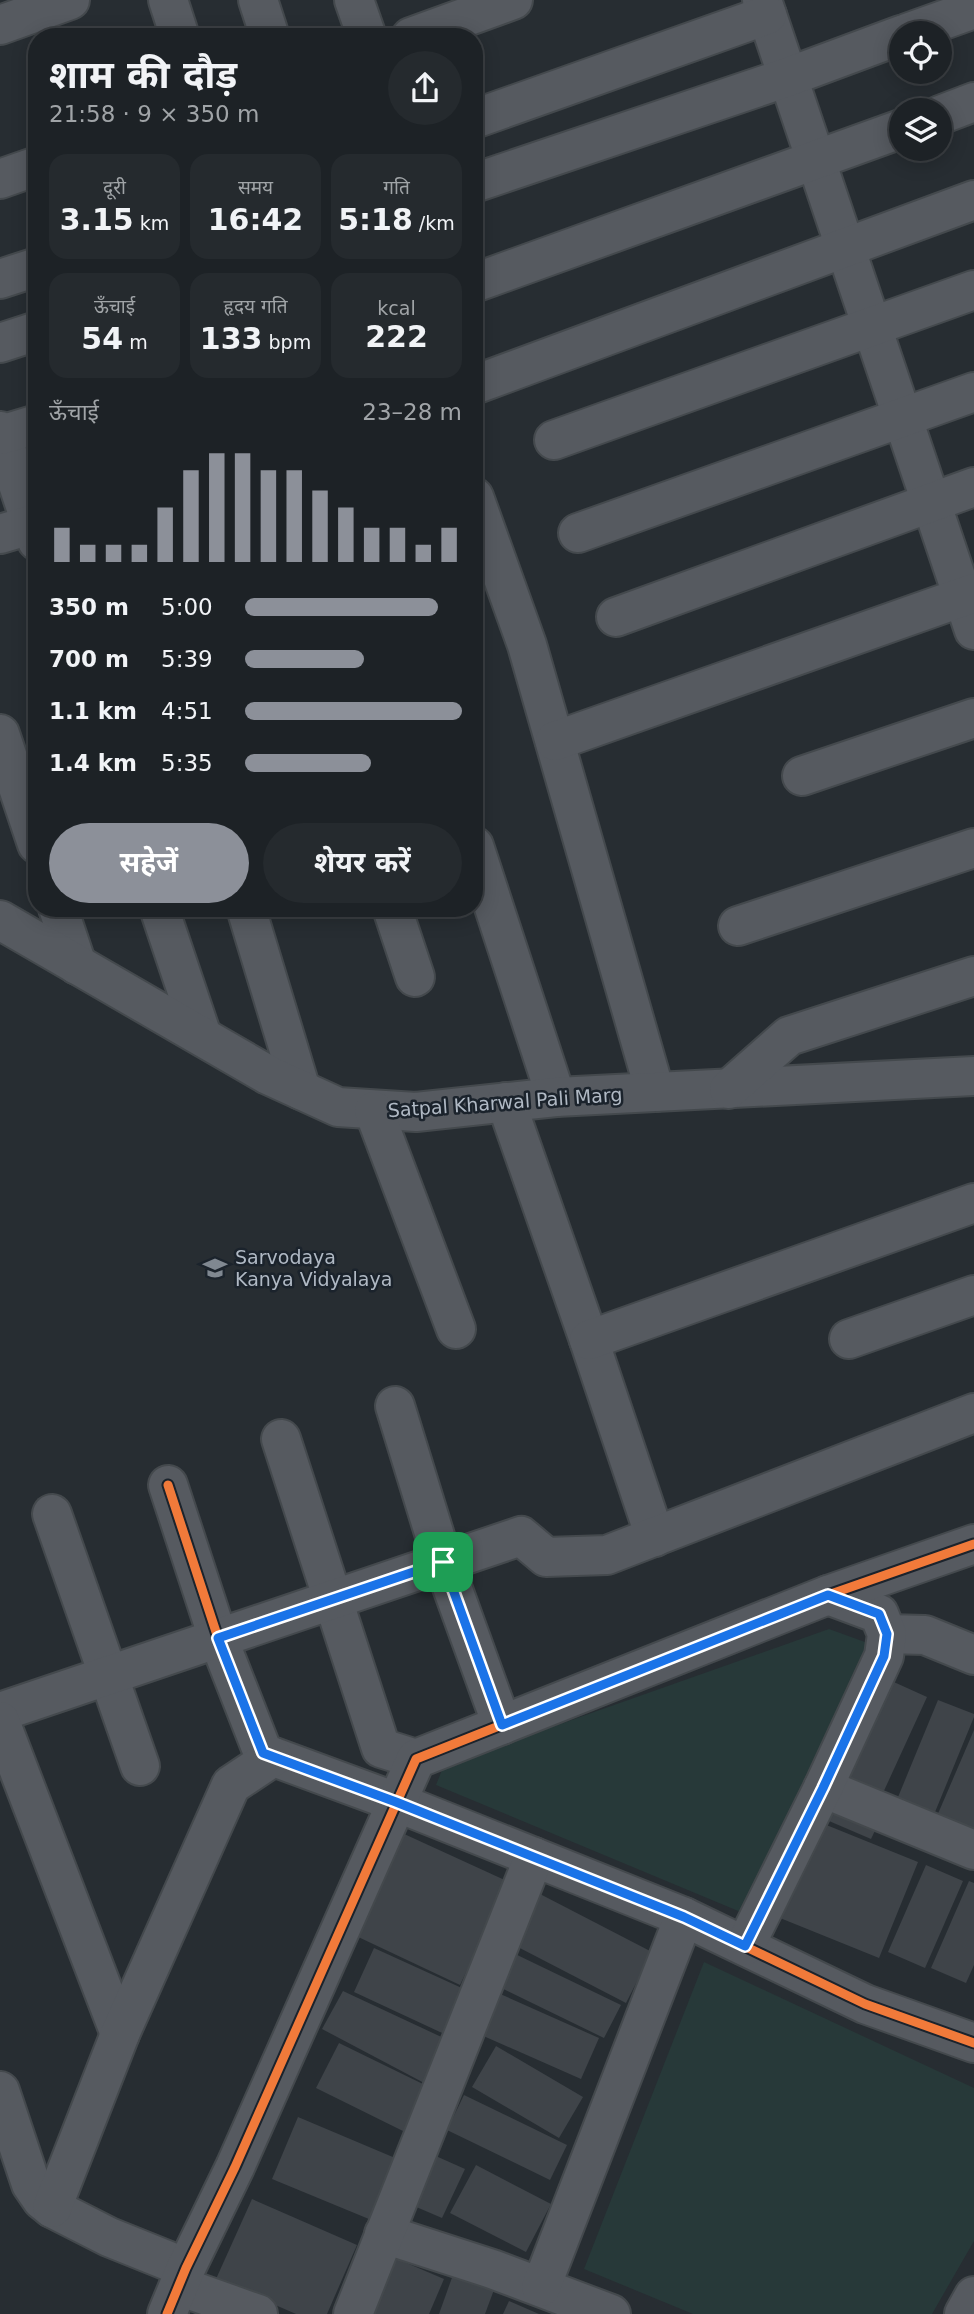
<!DOCTYPE html>
<html lang="hi">
<head>
<meta charset="utf-8">
<style>
	:root { --surface:#1d2226; --page:#252a2e; --text:#f1f3f6; --muted:#a0a4a7; --line:#3b3f43; --accent:#8c9099 }
	body { margin:0; font-family:"DejaVu Sans","Noto Sans Devanagari",sans-serif; background:var(--page); color:var(--text); height:100vh; display:flex; flex-direction:column; font-size:26px; white-space:nowrap }
	* { box-sizing:border-box; margin:0 }
	p { font-size:23px; color:var(--muted) }
	.icon { flex:none; width:38px; height:38px; fill:none; stroke:currentColor; stroke-width:2; stroke-linecap:round; stroke-linejoin:round }
	.map { position:relative; flex:1; overflow:hidden }
	.drawer { position:absolute; left:28px; top:28px; width:455px; height:889px; display:flex; flex-direction:column; background:var(--surface); border-radius:28px; box-shadow:0 4px 18px #0003,0 0 0 2px var(--line) }
	.drawer>* { flex:none }
	.buttons { position:absolute; left:889px; top:21px; display:grid; gap:14px }
	.buttons a { display:grid; place-items:center; width:63px; height:63px; border-radius:50%; background:var(--surface); box-shadow:0 4px 18px #0003,0 0 0 2px var(--line); font-size:35px }
	.pin { position:absolute; display:grid; place-items:center; width:60px; height:60px; color:#fff; margin:-30px; border-radius:14px; box-shadow:0 4px 10px #0006 }
	.round { display:grid; place-items:center; flex:none; width:74px; height:74px; border-radius:37px; background:var(--page) }
	.summary { display:flex; align-items:center; justify-content:space-between; height:119px; padding:0 21px }
	h1 { font-size:38px; font-weight:700; line-height:52px }
	.figures { display:grid; grid-template-columns:repeat(3,1fr); gap:10px; height:119px; padding:7px 21px }
	.figures div { display:grid; align-content:center; border-radius:18px; background:var(--page); text-align:center }
	.figures b { font-size:30px; font-weight:700 }
	.figures small { font-size:19px; font-weight:400 }
	.figures p { font-size:19px }
	.chart { height:196px; padding:14px 21px }
	.chart p { display:flex; justify-content:space-between }
	.chart svg { width:100%; height:126px; margin-top:7px; stroke:var(--accent); stroke-width:6 }
	.primary-button { display:flex; gap:14px; margin-top:auto; padding:14px 21px }
	.primary-button a { flex:1; height:80px; border-radius:42px; background:var(--accent); color:#fff; font-size:28px; font-weight:700; line-height:80px; text-align:center }
	.primary-button a+a { background:var(--page); color:var(--text) }
	ul { padding:0 21px; list-style:none; font-size:23px }
	li { display:grid; grid-template-columns:112px 84px 1fr; align-items:center; height:52px }
	li i { height:18px; border-radius:9px; background:var(--accent) }
	.map>svg:first-child { display:block }
	.green { fill:#273939 }
	.building { fill:#3f4449 }
	.lines { fill:none; stroke-linecap:round; stroke-linejoin:round }
	.minor-casing { stroke:#44494d; stroke-width:42 }
	.minor { stroke:#565a60; stroke-width:38 }
	.cycleway-casing { stroke:#1b232c; stroke-width:13 }
	.cycleway { stroke:#f17a3a; stroke-width:9 }
	.route-casing { stroke:#fff; stroke-width:14 }
	.route { stroke:#1a73e8; stroke-width:9 }
	.labels { text-anchor:middle; dominant-baseline:central; stroke-width:5; stroke-linejoin:round; paint-order:stroke }
	.street-label { font-size:19px; fill:#b0b9c4; stroke:#1b232c }
	.poi-label { font-size:19px; fill:#b0b9c4; stroke:#1b232c; text-anchor:start }
</style>
</head>
<body>
<div class="map">
<svg width="974" height="2314" viewBox="0 0 974 2314">
	<rect width="100%" height="100%" fill="#272d32"/>
	<!-- green -->
	<g class="green">
		<path d="M829,1629L887,1650L755,1918L436,1785L444,1765Z"/>
		<path d="M704,1962L974,2088V2241L932,2314H693L584,2269Z"/>
	</g>
	<!-- building -->
	<g class="building">
		<path d="M885,1678L927,1697L877,1806L836,1787Z"/>
		<path d="M938,1700L974,1714V1717L933,1817L896,1802Z"/>
		<path d="M974,1730V1832L937,1816Z"/>
		<path d="M832,1794L882,1816L871,1839L822,1818Z"/>
		<path d="M819,1822L918,1862L879,1958L780,1918Z"/>
		<path d="M402,1833L509,1882L460,1985L354,1935Z"/>
		<path d="M926,1865L963,1881L925,1968L888,1952Z"/>
		<path d="M969,1881L974,1883V1965L966,1983L931,1968Z"/>
		<path d="M540,1894L652,1952L626,2003L514,1945Z"/>
		<path d="M374,1948L475,1994L455,2039L354,1992Z"/>
		<path d="M511,1952L621,2005L604,2038L495,1985Z"/>
		<path d="M343,1991L450,2041L428,2085L322,2029Z"/>
		<path d="M498,1993L599,2038L581,2079L479,2034Z"/>
		<path d="M339,2043L429,2087L407,2133L316,2088Z"/>
		<path d="M496,2046L583,2097L559,2138L472,2087Z"/>
		<path d="M464,2095L567,2145L550,2180L447,2130Z"/>
		<path d="M298,2117L407,2163L381,2224L272,2179Z"/>
		<path d="M429,2153L465,2169L442,2218L407,2203Z"/>
		<path d="M476,2165L551,2204L526,2252L450,2213Z"/>
		<path d="M252,2199L357,2245L327,2314H296L216,2279Z"/>
		<path d="M395,2258L444,2279L429,2314H370Z"/>
		<path d="M454,2272L495,2287L485,2314H439Z"/>
		<path d="M509,2301L539,2314H503Z"/>
	</g>
	<g class="lines">
		<!-- minor casing -->
		<g class="minor-casing">
			<g id="minor">
				<path d="M168,0L180,37"/>
				<path d="M258,0L270,37"/>
				<path d="M354,0L367,37"/>
				<path d="M762,0L974,630"/>
				<path d="M0,25L70,0"/>
				<path d="M907,33L974,9"/>
				<path d="M411,37L513,0"/>
				<path d="M940,115L974,102"/>
				<path d="M474,119L767,15"/>
				<path d="M0,179L37,166"/>
				<path d="M474,183L788,77L901,35"/>
				<path d="M0,279L37,267"/>
				<path d="M474,283L901,129"/>
				<path d="M0,343L37,331"/>
				<path d="M474,385L974,200"/>
				<path d="M0,431L37,541"/>
				<path d="M1,435L37,424"/>
				<path d="M554,440L974,290"/>
				<path d="M474,497L527,645L655,1092"/>
				<path d="M578,533L974,392"/>
				<path d="M0,534L37,523"/>
				<path d="M616,617L974,487"/>
				<path d="M0,734L37,844"/>
				<path d="M555,741L974,593"/>
				<path d="M802,776L974,718"/>
				<path d="M474,846L556,1097"/>
				<path d="M58,908L77,965"/>
				<path d="M159,908L202,1036"/>
				<path d="M246,908L301,1090"/>
				<path d="M392,908L415,977"/>
				<path d="M0,920L268,1075L338,1107L416,1112L556,1097L974,1076"/>
				<path d="M738,926L974,848"/>
				<path d="M729,1089L789,1036L974,976"/>
				<path d="M506,1102L589,1340L655,1537"/>
				<path d="M374,1111L456,1329"/>
				<path d="M849,1339L974,1295"/>
				<path d="M589,1340L974,1203"/>
				<path d="M395,1406L443,1562L502,1725"/>
				<path d="M281,1439L381,1748L416,1759"/>
				<path d="M168,1485L218,1638L263,1753L396,1802L684,1917L865,2004L974,2043"/>
				<path d="M52,1514L140,1766"/>
				<path d="M887,1634L925,1635L974,1655"/>
				<path d="M0,1712L521,1536L546,1557L607,1555L974,1413"/>
				<path d="M0,1721L120,2034"/>
				<path d="M823,1788L974,1850"/>
				<path d="M745,1946L823,1788L884,1656L887,1634L879,1614L828,1595"/>
				<path d="M0,2091L31,2184L42,2200L52,2208L109,2237L186,2268"/>
				<path d="M52,2208L120,2034L231,1785L273,1757"/>
				<path d="M384,2234L492,2269L611,2314"/>
				<path d="M179,2286L258,2314"/>
				<path d="M541,2287L684,1917"/>
				<path d="M167,2314L186,2268L235,2167L416,1759L828,1595L974,1544"/>
				<path d="M353,2314L534,1857"/>
				<path d="M964,2314L974,2296"/>
			</g>
		</g>
		<!-- minor -->
		<use href="#minor" class="minor"/>
		<!-- cycleway casing -->
		<g class="cycleway-casing">
			<g id="cycleway">
				<path d="M168,1485L218,1638L263,1753L396,1802L684,1917L865,2004L974,2043"/>
				<path d="M167,2314L186,2268L235,2167L416,1759L828,1595L974,1544"/>
			</g>
		</g>
		<!-- cycleway -->
		<use href="#cycleway" class="cycleway"/>
	</g>
	<g class="lines">
		<!-- route casing -->
		<g class="route-casing">
			<path id="route" d="M443,1562L502,1725L828,1595L879,1614L887,1634L884,1656L823,1788L745,1946L684,1917L396,1802L263,1753L218,1638Z"/>
		</g>
		<!-- route -->
		<use href="#route" class="route"/>
	</g>
	<!-- icons -->
	<defs>
		<g id="school-bare" transform="scale(1.89)"><path d="M0-5L7-2L0 1L-7-2ZM-4 1L0 2.5L4 1V4Q0 6-4 4Z" fill="#808891" stroke="#1b232c" stroke-width="2.5" paint-order="stroke"/></g>
	</defs>
	<g fill-rule="evenodd">
		<use href="#school-bare" x="215" y="1268"/>
	</g>
	<g class="labels">
		<!-- street labels -->
		<g class="street-label">
			<text transform="translate(505 1102) rotate(-4)">Satpal Kharwal Pali Marg</text>
		</g>
		<!-- poi labels -->
		<g class="poi-label">
			<text x="235" y="1257">Sarvodaya<tspan x="235" dy="22">Kanya Vidyalaya</tspan></text>
		</g>
	</g>
</svg>
<div class="buttons">
<a><svg class="icon" aria-label="locate" viewBox="0 0 24 24"><circle cx="12" cy="12" r="6"/><path d="M12 2v4M12 18v4M2 12h4M18 12h4"/></svg></a>
<a><svg class="icon" aria-label="layers" viewBox="0 0 24 24"><path d="M12 4l9 5-9 5-9-5zM3 14l9 5 9-5"/></svg></a>
</div>
<div class="pin" style="left:443px;top:1562px;background:#1e9e55"><svg class="icon" aria-label="arrive" viewBox="0 0 24 24"><path d="M6 21V4h12l-3 4 3 4H6"/></svg></div>
<section class="drawer">
<div class="summary"><div><h1>शाम की दौड़</h1><p>21:58 · 9 × 350 m</p></div><a class="round"><svg class="icon" aria-label="share" viewBox="0 0 24 24"><path d="M12 15V3M7 8l5-5 5 5M5 13v7h14v-7"/></svg></a></div>
<div class="figures">
<div><p>दूरी</p><b>3.15<small> km</small></b></div>
<div><p>समय</p><b>16:42</b></div>
<div><p>गति</p><b>5:18<small> /km</small></b></div>
</div>
<div class="figures">
<div><p>ऊँचाई</p><b>54<small> m</small></b></div>
<div><p>हृदय गति</p><b>133<small> bpm</small></b></div>
<div><p>kcal</p><b>222</b></div>
</div>
<div class="chart"><p><span>ऊँचाई</span>23–28 m</p>
<svg viewBox="0 0 160 44" preserveAspectRatio="none"><path d="M5 44V32M15 44V38M25 44V38M35 44V38M45 44V25M55 44V12M65 44V6M75 44V6M85 44V12M95 44V12M105 44V19M115 44V25M125 44V32M135 44V32M145 44V38M155 44V32"/></svg>
</div>
<ul>
<li><b>350 m</b>5:00<i style="width:89%"></i></li>
<li><b>700 m</b>5:39<i style="width:55%"></i></li>
<li><b>1.1 km</b>4:51<i style="width:100%"></i></li>
<li><b>1.4 km</b>5:35<i style="width:58%"></i></li>
</ul>
<div class="primary-button"><a>सहेजें</a><a>शेयर करें</a></div>
</section>
</div>
</body>
</html>
